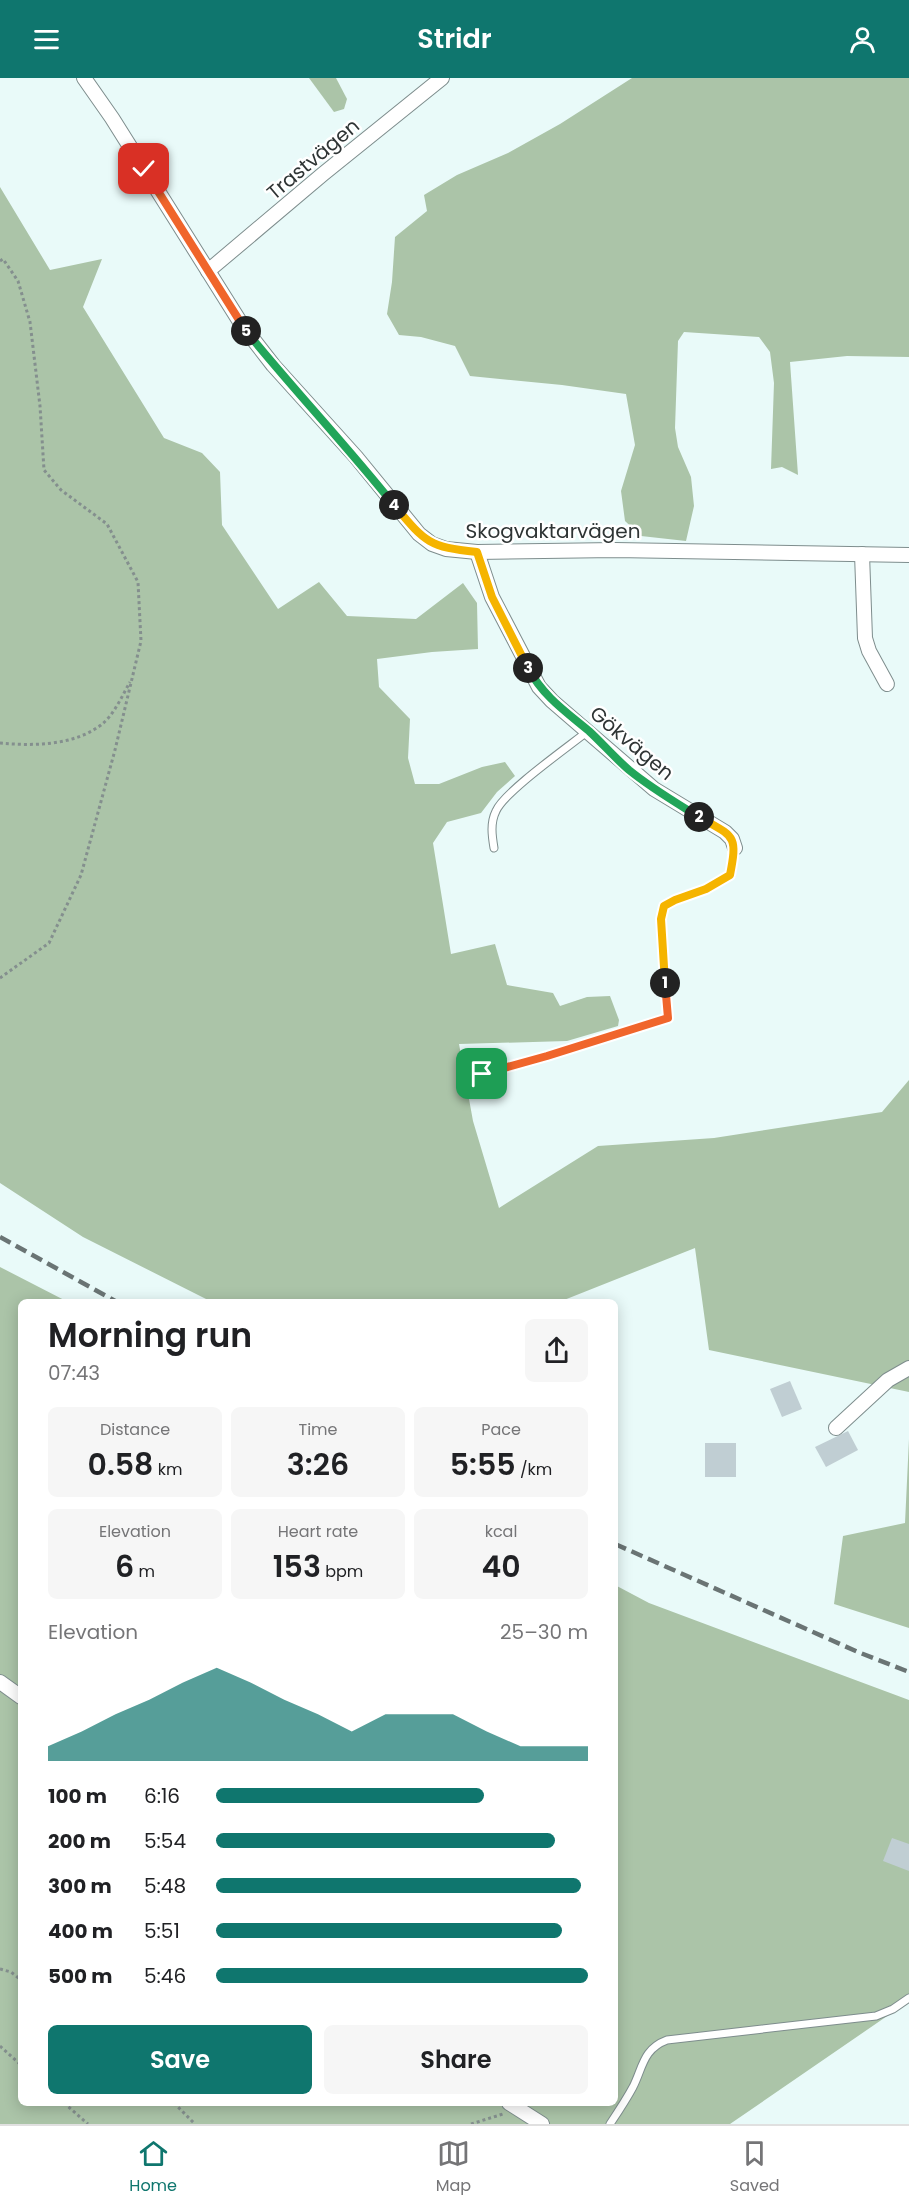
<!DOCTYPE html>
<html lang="en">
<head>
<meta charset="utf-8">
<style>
	:root { --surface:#fff; --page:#f6f6f6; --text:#202124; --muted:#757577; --line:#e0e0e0; --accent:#0f766e }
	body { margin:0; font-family:Poppins,sans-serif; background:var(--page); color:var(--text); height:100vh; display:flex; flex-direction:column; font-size:22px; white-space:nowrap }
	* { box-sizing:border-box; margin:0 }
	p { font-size:20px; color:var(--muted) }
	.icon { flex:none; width:33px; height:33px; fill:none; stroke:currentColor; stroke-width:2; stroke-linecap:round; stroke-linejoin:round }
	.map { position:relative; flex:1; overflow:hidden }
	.sheet { position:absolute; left:18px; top:1221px; width:600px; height:807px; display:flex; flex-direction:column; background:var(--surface); border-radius:9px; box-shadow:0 3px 15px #0003 }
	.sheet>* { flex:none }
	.pin { position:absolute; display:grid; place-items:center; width:51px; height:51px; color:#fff; margin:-26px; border-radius:12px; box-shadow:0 3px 9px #0006 }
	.km { position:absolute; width:30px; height:30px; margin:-15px; border-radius:50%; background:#222; color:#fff; font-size:16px; line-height:30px; text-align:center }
	.round { display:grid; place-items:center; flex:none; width:63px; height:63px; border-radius:9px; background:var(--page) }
	.summary { display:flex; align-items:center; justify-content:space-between; height:102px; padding:0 30px }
	h1 { font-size:33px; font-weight:600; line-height:45px }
	.metrics { display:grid; grid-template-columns:repeat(3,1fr); gap:9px; height:102px; padding:6px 30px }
	.metrics div { display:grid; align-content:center; border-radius:9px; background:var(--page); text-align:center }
	.metrics b { font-size:30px; font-weight:600 }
	.metrics small { font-size:16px; font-weight:400 }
	.metrics p { font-size:16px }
	.chart { height:168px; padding:12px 30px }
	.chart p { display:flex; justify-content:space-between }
	.chart svg { width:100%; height:108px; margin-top:6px; fill:var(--accent); opacity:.7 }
	.action { display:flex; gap:12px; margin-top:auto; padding:12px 30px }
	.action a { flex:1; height:69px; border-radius:9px; background:var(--accent); color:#fff; font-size:24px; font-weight:600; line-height:69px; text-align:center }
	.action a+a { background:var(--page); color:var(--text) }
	ul { padding:0 30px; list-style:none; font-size:20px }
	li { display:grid; grid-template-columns:96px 72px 1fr; align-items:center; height:45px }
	li i { height:15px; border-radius:8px; background:var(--accent) }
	header { display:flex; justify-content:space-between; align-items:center; height:78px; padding:0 30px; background:var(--accent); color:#fff; font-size:27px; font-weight:600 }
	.tabs { display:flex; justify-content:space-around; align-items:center; height:84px; border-top:2px solid var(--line); background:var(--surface); font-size:16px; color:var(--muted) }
	.tabs a { display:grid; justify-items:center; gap:3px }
	.tabs .on { color:var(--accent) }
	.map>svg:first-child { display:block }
	.forest { fill:#abc4a8 }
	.building { fill:#c0ced3 }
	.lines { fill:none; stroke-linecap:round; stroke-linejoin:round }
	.service-casing { stroke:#7e8d8d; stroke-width:9 }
	.minor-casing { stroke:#7e8d8d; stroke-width:16 }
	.path { stroke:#848f8e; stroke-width:3; stroke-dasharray:3 3; stroke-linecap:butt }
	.service { stroke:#fff; stroke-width:7 }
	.minor { stroke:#fff; stroke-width:14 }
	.rail { stroke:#6a7474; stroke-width:4.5; stroke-dasharray:12 6; stroke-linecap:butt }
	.split-1-casing { stroke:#fff; stroke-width:12 }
	.split-2-casing { stroke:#fff; stroke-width:12 }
	.split-3-casing { stroke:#fff; stroke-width:12 }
	.split-4-casing { stroke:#fff; stroke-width:12 }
	.split-5-casing { stroke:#fff; stroke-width:12 }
	.split-6-casing { stroke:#fff; stroke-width:12 }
	.split-1 { stroke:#f0652b; stroke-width:8 }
	.split-2 { stroke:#f5b400; stroke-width:8 }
	.split-3 { stroke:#22a559; stroke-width:8 }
	.split-4 { stroke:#f5b400; stroke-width:8 }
	.split-5 { stroke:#22a559; stroke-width:8 }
	.split-6 { stroke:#f0652b; stroke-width:8 }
	.labels { text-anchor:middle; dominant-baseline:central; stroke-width:5; stroke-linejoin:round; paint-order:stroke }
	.street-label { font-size:20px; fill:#2e3434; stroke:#fff }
</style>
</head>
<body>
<header><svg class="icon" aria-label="menu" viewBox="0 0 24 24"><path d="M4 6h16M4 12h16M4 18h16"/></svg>Stridr<svg class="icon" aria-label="person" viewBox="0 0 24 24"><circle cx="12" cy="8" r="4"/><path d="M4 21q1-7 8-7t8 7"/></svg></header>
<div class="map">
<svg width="909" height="2046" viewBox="0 0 909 2046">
	<rect width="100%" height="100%" fill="#e9faf9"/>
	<!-- forest -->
	<g class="forest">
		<path d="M309,0H336L347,21L344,31L334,34Z"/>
		<path d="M632,0H909V279L847,278L790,284L798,397L782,389L771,391L774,305L770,274L759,259L684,254L678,263L675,350L678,369L691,399L694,428L686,463L641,458L625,443L621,413L635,367L626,316L562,307L470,298L455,268L421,259L399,257L387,236L392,204L395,159L427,133L424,117L457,97L508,75L560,46Z"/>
		<path d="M0,109L50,192L102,181L83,229L164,360L202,375L220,394L222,447L278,531L319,504L347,538L416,541L463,505L477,525L478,571L432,574L377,581L379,609L410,641L408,680L415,706H439L482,689L505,684L515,698L497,714L481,735L447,744L433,765L451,876L495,866L507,907L553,915L560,928L587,919L610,918L619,942L618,948L567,963L459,966L473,1043L499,1130L598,1068L714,1060L882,1034L909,1002V1314L709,1272L695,1170L559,1224H212L83,1159L0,1105Z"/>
		<path d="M0,1189L68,1224H21V2025H615V1507L649,1525L909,1622V1923L730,2046H0Z"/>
		<path d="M909,1361V1550L834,1526L843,1458L905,1445Z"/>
	</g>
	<!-- building -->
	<g class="building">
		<path d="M790,1303L802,1331L782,1339L770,1311Z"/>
		<path d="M848,1353L858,1372L826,1389L815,1369Z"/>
		<rect x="705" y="1365" width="31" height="34"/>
		<path d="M892,1760L909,1766V1793L883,1783Z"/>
	</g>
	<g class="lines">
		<!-- service casing -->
		<g class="service-casing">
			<g id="service">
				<path d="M494,770C492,758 490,745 496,733C504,714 568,669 588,653"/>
				<path d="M482,995L547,978L668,940L661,841L664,828L675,822L706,811L731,797L735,770"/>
				<path d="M610,2046C618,2034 626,2022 633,2009C643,1989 643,1971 667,1962L876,1938L893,1931L909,1920"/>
			</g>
		</g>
		<!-- minor casing -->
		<g class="minor-casing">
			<g id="minor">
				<path d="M84,0L112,40L242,247L273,287L356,379L419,456L432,466L446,471L477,474L615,472L909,477"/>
				<path d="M208,193L323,96L442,0"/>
				<path d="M477,474L492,519L539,609L552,623L654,711L725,754L732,761L735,770"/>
				<path d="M862,476L865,560L869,573L887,606"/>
				<path d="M836,1350L888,1302L909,1290"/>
				<path d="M0,1604L21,1619"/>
				<path d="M509,2025L542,2046"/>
			</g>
		</g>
		<!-- path -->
		<g class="path">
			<path d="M0,183L3,181L18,203L30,244L40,328L44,392L61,412L107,446L138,504L141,563L115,672L81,797L49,865L0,900"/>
			<path d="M0,665C33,668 73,668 101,647C114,637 122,618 130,604"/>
			<path d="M0,1891L11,1894L21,1902"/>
			<path d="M0,1968L21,1987"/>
			<path d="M64,2025L88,2046"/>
			<path d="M174,2025L195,2046"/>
			<path d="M471,2046L503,2036"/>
		</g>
		<!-- service -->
		<use href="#service" class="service"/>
		<!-- minor -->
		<use href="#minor" class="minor"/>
		<!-- rail -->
		<g class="rail">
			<path d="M0,1159L117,1224"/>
			<path d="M615,1466L858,1574L909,1594"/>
		</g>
	</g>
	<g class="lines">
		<!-- split-1 casing -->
		<g class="split-1-casing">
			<path id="split-1" d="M482,996L547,978L668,940L665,905"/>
		</g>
		<!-- split-2 casing -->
		<g class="split-2-casing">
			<path id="split-2" d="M665,905L661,841L664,828L675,822L706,811L730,797C738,756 734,759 699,739"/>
		</g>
		<!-- split-3 casing -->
		<g class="split-3-casing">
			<path id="split-3" d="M528,590C543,618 565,633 589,653C603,666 615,680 629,692C651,710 675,724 699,739"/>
		</g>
		<!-- split-4 casing -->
		<g class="split-4-casing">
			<path id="split-4" d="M394,427C425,464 428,469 477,474L492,519L528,590"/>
		</g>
		<!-- split-5 casing -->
		<g class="split-5-casing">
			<path id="split-5" d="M246,253C294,312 346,367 394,427"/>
		</g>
		<!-- split-6 casing -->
		<g class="split-6-casing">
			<path id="split-6" d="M144,91L246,253"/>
		</g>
		<!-- split-1 -->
		<use href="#split-1" class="split-1"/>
		<!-- split-2 -->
		<use href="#split-2" class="split-2"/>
		<!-- split-3 -->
		<use href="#split-3" class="split-3"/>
		<!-- split-4 -->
		<use href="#split-4" class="split-4"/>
		<!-- split-5 -->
		<use href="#split-5" class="split-5"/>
		<!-- split-6 -->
		<use href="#split-6" class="split-6"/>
	</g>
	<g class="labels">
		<!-- street labels -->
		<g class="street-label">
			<text transform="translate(313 81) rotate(-40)">Trastvägen</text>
			<text x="553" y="453">Skogvaktarvägen</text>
			<text transform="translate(632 665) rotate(40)">Gökvägen</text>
		</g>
	</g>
</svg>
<div class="pin" style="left:482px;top:996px;background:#1e9e55"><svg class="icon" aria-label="arrive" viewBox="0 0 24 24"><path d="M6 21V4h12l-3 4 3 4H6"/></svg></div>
<div class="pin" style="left:144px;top:91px;background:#d93025"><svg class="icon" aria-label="check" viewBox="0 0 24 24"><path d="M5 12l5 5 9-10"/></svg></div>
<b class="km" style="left:665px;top:905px">1</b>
<b class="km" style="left:699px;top:739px">2</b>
<b class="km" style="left:528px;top:590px">3</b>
<b class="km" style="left:394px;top:427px">4</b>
<b class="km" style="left:246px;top:253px">5</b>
<section class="sheet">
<div class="summary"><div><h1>Morning run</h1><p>07:43</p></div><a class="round"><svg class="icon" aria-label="share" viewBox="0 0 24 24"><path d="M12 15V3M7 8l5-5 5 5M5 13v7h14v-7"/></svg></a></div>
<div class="metrics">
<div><p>Distance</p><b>0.58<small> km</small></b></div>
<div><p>Time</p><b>3:26</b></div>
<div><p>Pace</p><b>5:55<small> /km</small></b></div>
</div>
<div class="metrics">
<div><p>Elevation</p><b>6<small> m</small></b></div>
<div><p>Heart rate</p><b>153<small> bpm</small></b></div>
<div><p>kcal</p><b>40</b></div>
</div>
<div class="chart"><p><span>Elevation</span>25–30 m</p>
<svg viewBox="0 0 160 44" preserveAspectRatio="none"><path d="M0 44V38L10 32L20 25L30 19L40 12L50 6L60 12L70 19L80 25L90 32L100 25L110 25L120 25L130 32L140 38L150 38L160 38V44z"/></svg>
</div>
<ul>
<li><b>100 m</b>6:16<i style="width:72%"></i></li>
<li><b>200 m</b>5:54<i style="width:91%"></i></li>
<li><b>300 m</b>5:48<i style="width:98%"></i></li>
<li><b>400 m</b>5:51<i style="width:93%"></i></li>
<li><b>500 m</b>5:46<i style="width:100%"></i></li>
</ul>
<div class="action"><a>Save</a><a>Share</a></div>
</section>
</div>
<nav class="tabs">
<a class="on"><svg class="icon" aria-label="home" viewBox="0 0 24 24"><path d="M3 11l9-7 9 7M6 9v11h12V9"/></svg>Home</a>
<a><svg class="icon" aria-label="map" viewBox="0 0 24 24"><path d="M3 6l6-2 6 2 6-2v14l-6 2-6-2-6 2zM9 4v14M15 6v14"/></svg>Map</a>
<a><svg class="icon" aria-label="saved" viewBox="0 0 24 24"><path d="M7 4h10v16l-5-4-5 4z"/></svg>Saved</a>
</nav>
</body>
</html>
